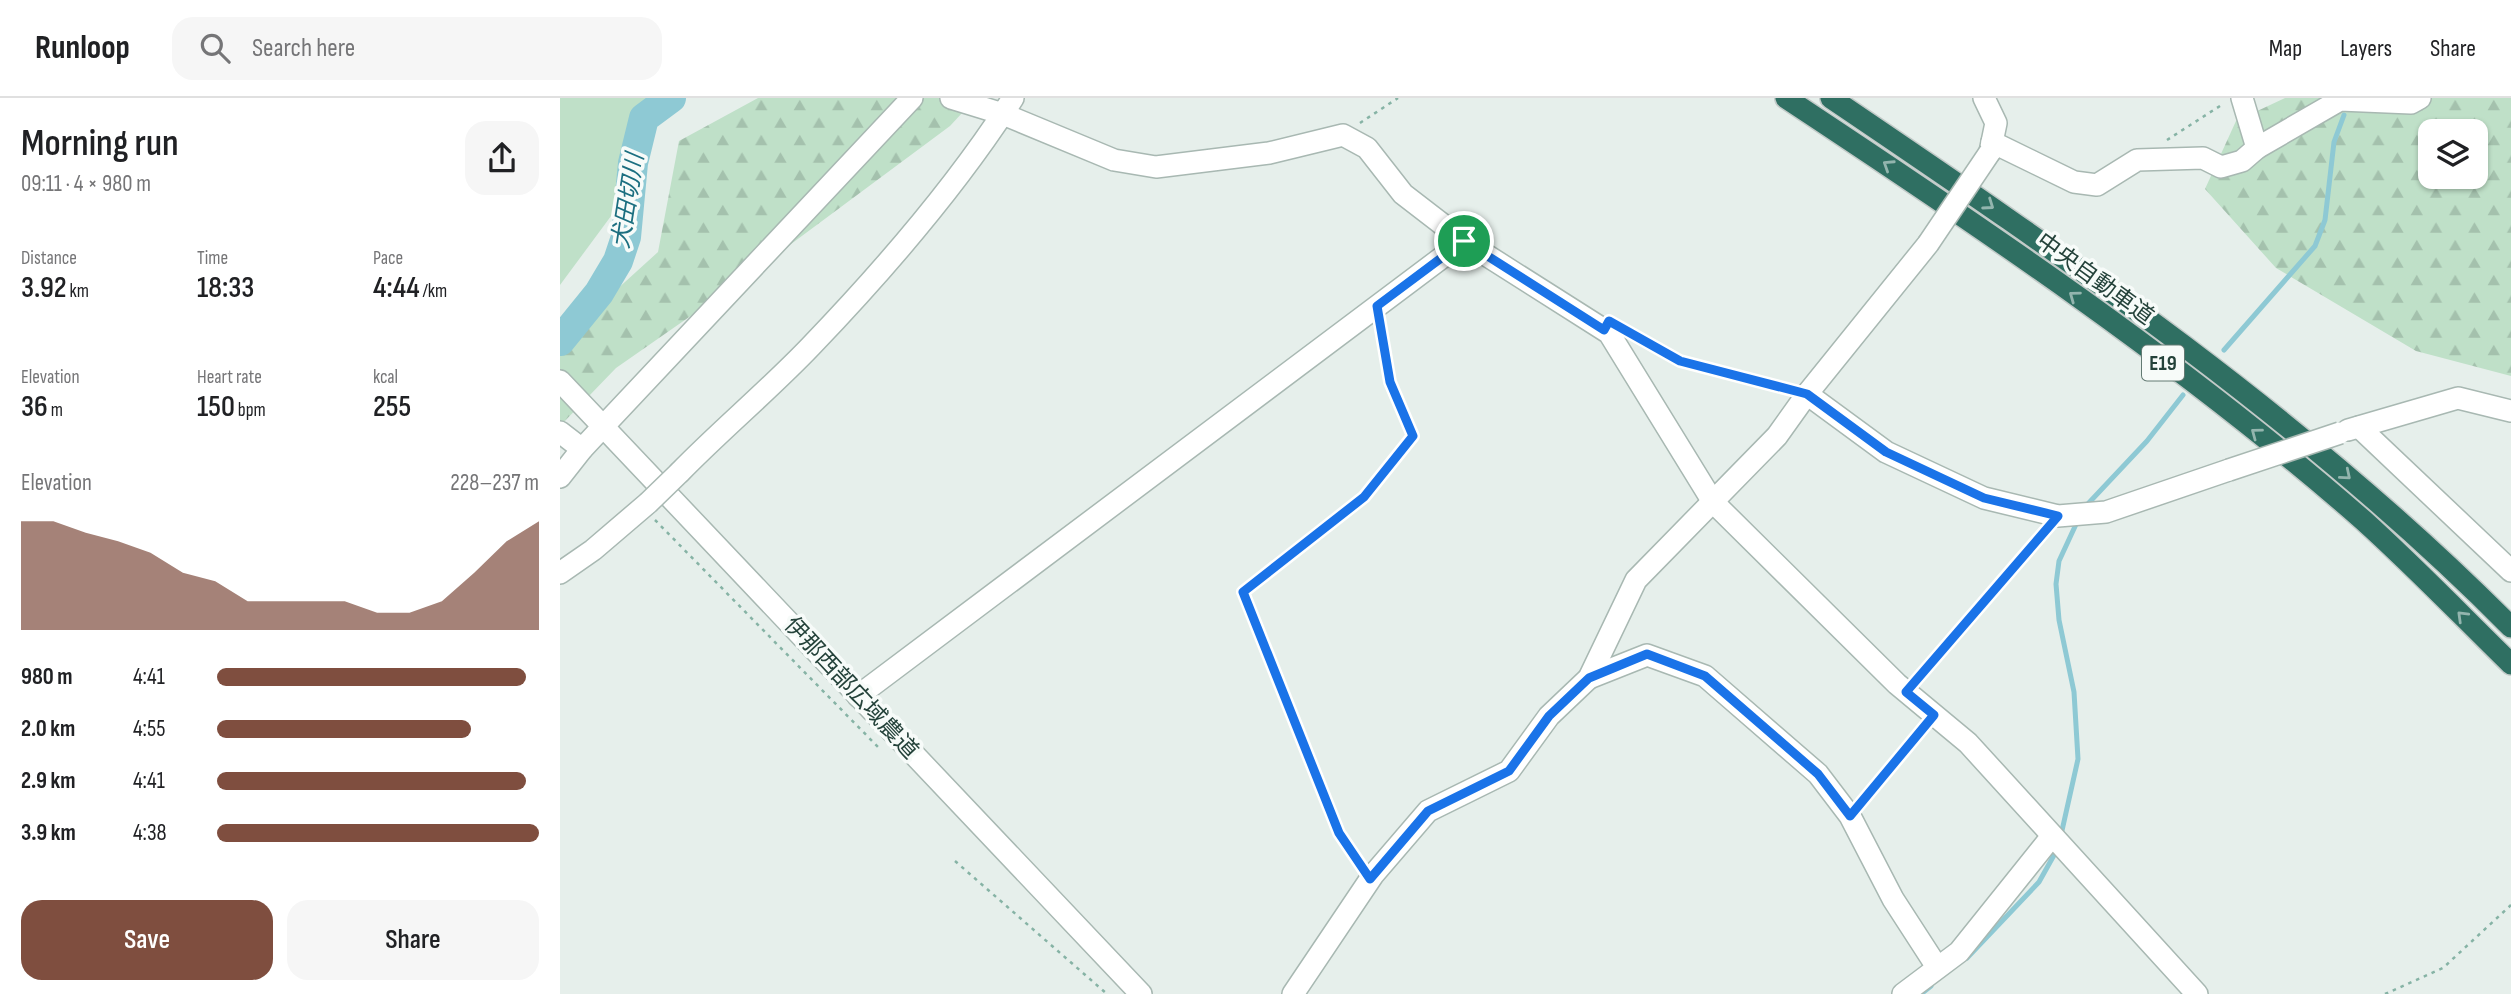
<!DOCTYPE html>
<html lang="en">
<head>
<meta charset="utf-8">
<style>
	:root { --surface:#fff; --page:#f6f6f6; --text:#202124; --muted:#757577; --line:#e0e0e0; --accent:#7f4e3f }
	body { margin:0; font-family:"Sofia Sans Condensed","Noto Sans JP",sans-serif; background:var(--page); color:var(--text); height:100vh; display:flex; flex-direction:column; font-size:26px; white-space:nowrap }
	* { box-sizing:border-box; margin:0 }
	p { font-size:23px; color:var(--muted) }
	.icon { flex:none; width:38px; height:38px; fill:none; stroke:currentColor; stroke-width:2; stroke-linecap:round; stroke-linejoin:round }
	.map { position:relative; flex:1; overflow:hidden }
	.panel { display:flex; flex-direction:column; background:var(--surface); width:560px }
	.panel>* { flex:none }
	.buttons { position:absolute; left:1858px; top:21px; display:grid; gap:14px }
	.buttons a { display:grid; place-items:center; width:70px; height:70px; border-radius:14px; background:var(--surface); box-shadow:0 2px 5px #0004; font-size:35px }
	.pin { position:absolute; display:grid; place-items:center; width:60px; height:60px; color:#fff; margin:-30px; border:4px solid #fff; border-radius:50%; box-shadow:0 2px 7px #0007 }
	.round { display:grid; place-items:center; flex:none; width:74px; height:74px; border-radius:21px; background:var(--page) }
	.headline { display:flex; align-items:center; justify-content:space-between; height:119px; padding:0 21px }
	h1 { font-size:38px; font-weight:600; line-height:52px }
	.stats { display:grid; grid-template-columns:repeat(3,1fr); gap:10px; height:119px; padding:7px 21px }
	.stats div { display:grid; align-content:center }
	.stats b { font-size:30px; font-weight:600 }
	.stats small { font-size:19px; font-weight:400 }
	.stats p { font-size:19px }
	.chart { height:196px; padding:14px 21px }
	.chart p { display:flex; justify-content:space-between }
	.chart svg { width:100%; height:126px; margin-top:7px; fill:var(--accent); opacity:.7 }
	.cta { display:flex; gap:14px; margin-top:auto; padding:14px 21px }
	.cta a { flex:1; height:80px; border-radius:21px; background:var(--accent); color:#fff; font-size:28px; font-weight:600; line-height:80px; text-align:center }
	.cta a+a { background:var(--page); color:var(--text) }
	ul { padding:0 21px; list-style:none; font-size:23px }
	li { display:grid; grid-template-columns:112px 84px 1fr; align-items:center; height:52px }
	li i { height:18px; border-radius:9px; background:var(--accent) }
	header { display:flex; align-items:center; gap:42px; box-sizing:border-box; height:98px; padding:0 35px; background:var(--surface); border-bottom:2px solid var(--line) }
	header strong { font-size:33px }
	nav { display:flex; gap:38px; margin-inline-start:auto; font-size:24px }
	.search { width:490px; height:63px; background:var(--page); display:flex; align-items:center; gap:18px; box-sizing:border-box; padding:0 24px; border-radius:21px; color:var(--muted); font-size:26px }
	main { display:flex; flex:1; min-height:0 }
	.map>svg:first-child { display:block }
	.forest { fill:url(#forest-firs); fill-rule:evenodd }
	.green { fill:#bfe0c8 }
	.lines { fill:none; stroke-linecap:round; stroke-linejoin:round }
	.stream { stroke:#8ec9d4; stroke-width:5 }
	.river { stroke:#8ec9d4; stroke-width:30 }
	.minor-casing { stroke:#a8b8b2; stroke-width:24 }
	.highway-casing { stroke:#c2cac8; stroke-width:24 }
	.path { stroke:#86b3a5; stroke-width:2.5; stroke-dasharray:3.5 5; stroke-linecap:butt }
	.minor { stroke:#fff; stroke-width:21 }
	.highway { stroke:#2f6f62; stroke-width:21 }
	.minor-bridge-casing { stroke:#a8b8b2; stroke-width:24; stroke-linecap:butt }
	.minor-bridge { stroke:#fff; stroke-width:21 }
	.oneway { stroke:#93b5ae }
	.route-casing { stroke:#fff; stroke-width:14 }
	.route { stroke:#1a73e8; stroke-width:9 }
	.labels { text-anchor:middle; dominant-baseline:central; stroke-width:7; stroke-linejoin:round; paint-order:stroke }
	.shield { fill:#f7fbf9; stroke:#637a73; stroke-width:2 }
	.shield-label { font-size:21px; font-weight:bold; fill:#24423a }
	.street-label { font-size:23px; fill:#24423a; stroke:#f7fbf9 }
	.water-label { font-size:24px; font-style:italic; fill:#1c6f80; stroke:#f7fbf9 }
</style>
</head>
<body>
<header>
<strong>Runloop</strong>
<div class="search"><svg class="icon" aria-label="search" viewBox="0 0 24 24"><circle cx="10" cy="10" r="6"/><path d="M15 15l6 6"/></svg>Search here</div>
<nav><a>Map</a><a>Layers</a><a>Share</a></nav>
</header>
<main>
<section class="panel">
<div class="headline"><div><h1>Morning run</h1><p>09:11 · 4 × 980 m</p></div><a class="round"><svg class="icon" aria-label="share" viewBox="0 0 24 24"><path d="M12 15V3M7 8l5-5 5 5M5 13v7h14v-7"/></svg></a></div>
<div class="stats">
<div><p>Distance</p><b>3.92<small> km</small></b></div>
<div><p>Time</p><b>18:33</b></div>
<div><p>Pace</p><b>4:44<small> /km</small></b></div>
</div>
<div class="stats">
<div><p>Elevation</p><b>36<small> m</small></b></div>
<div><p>Heart rate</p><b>150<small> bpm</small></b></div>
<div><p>kcal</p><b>255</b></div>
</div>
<div class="chart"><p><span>Elevation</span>228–237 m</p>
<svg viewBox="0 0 160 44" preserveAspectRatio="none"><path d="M0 44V6L10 6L20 10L30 13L40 17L50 24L60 27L70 34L80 34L90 34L100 34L110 38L120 38L130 34L140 24L150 13L160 6V44z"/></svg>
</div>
<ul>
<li><b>980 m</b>4:41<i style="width:96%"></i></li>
<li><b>2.0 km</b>4:55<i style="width:79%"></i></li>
<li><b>2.9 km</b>4:41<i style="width:96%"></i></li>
<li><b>3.9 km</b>4:38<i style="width:100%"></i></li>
</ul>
<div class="cta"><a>Save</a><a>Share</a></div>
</section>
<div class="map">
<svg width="1951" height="896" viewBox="0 0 1951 896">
	<defs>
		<pattern id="forest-firs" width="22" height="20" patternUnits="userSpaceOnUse" patternTransform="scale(1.75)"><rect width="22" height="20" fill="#bfe0c8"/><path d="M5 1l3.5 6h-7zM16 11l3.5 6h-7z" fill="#a4c1ad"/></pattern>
	</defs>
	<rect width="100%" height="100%" fill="#e6efeb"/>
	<!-- forest -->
	<g class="forest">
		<path d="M198,0H416L390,28L188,178L56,270L0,328V243L98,154L119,43Z"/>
		<path d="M1725,0H1951V278L1856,253L1716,170L1645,91L1676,23ZM1871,33H1916V79H1871Z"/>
	</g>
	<!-- green -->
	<path class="green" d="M0,0H90L71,19L54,114L0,187Z"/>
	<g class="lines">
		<!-- stream -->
		<g class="stream">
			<path d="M1664,252L1755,148L1765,122L1774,44L1784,17"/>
			<path d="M1524,410L1587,343L1623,297"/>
			<path d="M1501,737L1518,661L1514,594L1499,522L1496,486L1499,463L1518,422"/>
			<path d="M1407,860L1479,784L1498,750"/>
			<path d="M1361,896L1371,888"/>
		</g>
		<!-- river -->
		<path class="river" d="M0,243L39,195L58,163L66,139L73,65L84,20L111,0"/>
		<!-- minor casing -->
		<g class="minor-casing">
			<g id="minor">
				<path d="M391,0L443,16L554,62L596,69L709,55L783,37L807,50L843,96L904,143L1049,235L1153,404L1337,586L1408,645L1637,896"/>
				<path d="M1424,0L1436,25L1430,54"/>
				<path d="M1432,44L1514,84L1537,87L1577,62L1643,60L1661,69L1682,63L1697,50L1682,0"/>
				<path d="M1697,50L1780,2L1851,5L1860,0"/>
				<path d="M0,283L581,896"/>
				<path d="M1247,296L1326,354L1424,400L1498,418L1546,414L1669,372"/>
				<path d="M1799,329L1951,473"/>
				<path d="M1788,332L1898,300L1951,313"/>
				<path d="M0,334L22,351"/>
				<path d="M120,374C162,331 209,292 251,248C324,172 396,89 453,0"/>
				<path d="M0,379L22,351L352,0"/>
				<path d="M0,475L33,452L88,405"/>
				<path d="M1029,580L1087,557L1145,578L1258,676L1290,718L1333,801L1377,869"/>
				<path d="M298,598L904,143"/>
				<path d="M733,896L813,777L868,713L949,673L989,618L1029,580L1076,482L1217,338L1247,296L1368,146"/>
				<path d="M1343,896L1399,854L1492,738"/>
			</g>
		</g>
		<!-- highway casing -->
		<g class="highway-casing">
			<g id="highway">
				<path d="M1226,0C1423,130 1626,267 1803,422C1854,468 1902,518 1951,566"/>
				<path d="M1271,0C1509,161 1748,324 1951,529"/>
			</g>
		</g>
		<!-- path -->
		<g class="path">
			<path d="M800,25L838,0"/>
			<path d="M1607,42L1663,6"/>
			<path d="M1072,236L1120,263L1227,291"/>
			<path d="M95,422L321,652"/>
			<path d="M1358,580L1484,434"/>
			<path d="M1302,703L1363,630"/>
			<path d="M395,763L547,896"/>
			<path d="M798,764L780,735L683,494L804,399L853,338L830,284L821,228"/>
			<path d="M1825,896L1883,870L1951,807"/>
		</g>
		<!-- minor -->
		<use href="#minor" class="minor"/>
		<!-- highway -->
		<use href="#highway" class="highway"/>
		<!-- minor-bridge casing -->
		<g class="minor-bridge-casing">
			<g id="minor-bridge">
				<path d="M1368,146L1430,54"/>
				<path d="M1669,372L1780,335"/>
				<path d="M88,405L120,374"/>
			</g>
		</g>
		<!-- minor-bridge -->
		<use href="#minor-bridge" class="minor-bridge"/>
	</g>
	<!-- one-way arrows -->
	<defs><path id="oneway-chevron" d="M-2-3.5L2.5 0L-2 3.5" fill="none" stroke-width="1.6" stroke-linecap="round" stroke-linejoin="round" transform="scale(1.75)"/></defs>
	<g class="oneway">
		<use href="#oneway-chevron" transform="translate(1328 67) rotate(-147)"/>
		<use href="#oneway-chevron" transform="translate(1429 107) rotate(35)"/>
		<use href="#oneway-chevron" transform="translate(1514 198) rotate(-144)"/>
		<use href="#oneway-chevron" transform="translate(1696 335) rotate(-143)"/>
		<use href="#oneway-chevron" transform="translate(1786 377) rotate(40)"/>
		<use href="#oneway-chevron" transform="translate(1902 518) rotate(-136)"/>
	</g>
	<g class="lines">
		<!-- route casing -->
		<g class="route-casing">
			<path id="route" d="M904,143L1044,232L1049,223L1120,263L1247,296L1326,354L1424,400L1498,418L1346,594L1374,617L1290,718L1258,676L1145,578L1087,556L1029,580L989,618L949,673L868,713L810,781L779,735L683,494L804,399L853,338L830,284L817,208Z"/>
		</g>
		<!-- route -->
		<use href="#route" class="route"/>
	</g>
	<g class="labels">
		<!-- shield labels -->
		<rect class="shield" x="1582" y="247.5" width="42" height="35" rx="5"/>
		<g class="shield-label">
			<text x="1603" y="265">E19</text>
		</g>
		<!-- street labels -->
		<g class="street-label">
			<text transform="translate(1535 181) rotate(36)">中央自動車道</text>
			<text transform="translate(291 590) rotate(47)">伊那西部広域農道</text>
		</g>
		<!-- water labels -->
		<g class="water-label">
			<text transform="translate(68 103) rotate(-81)">犬田切川</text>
		</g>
	</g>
</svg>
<div class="buttons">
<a><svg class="icon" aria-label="layers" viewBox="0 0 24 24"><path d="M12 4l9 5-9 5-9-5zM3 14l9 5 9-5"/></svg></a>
</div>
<div class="pin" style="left:904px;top:143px;background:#1e9e55"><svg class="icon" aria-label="arrive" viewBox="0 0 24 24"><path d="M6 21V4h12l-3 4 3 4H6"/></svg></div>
</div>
</main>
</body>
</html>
